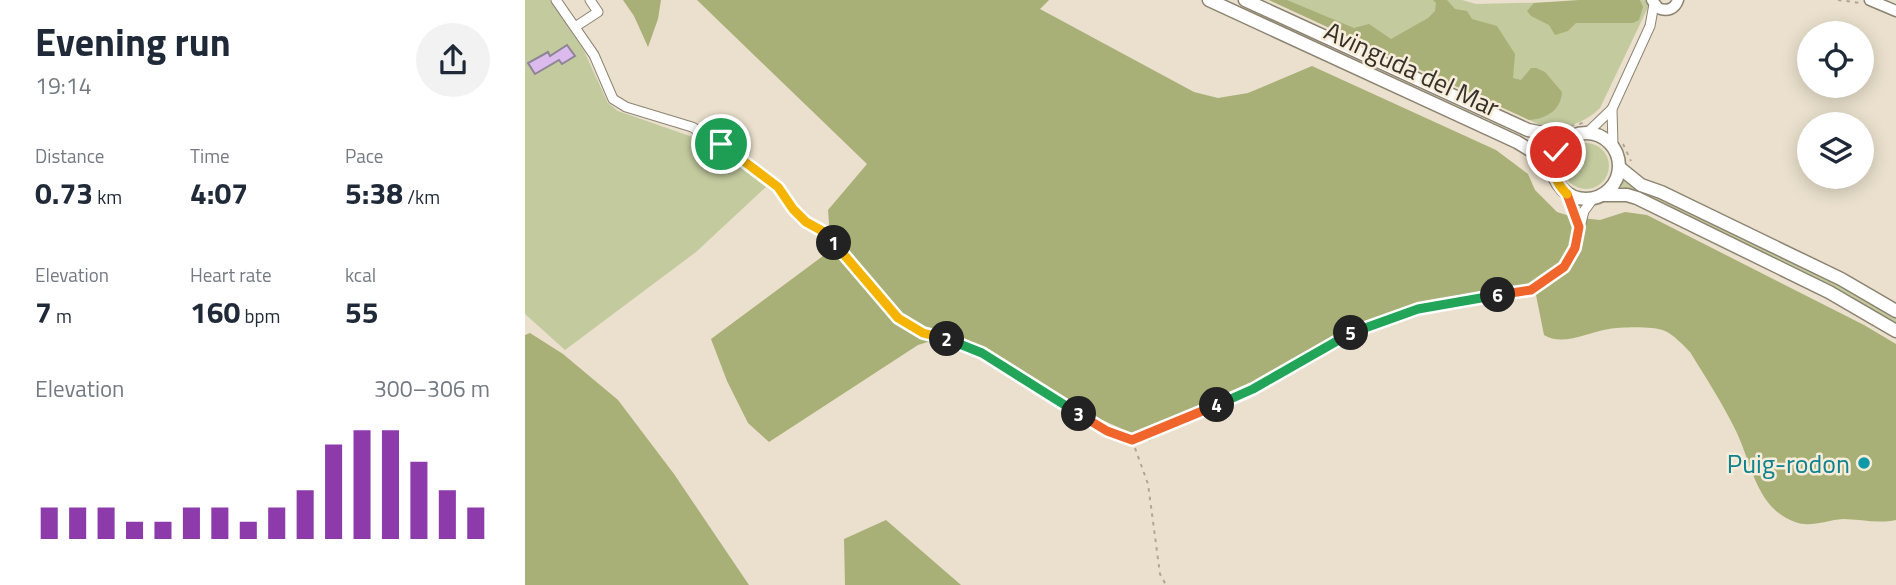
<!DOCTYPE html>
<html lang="en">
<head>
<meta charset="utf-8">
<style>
	:root { --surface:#fff; --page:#f2f2f3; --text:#1f2937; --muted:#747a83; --accent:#8d3baa }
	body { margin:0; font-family:"Titillium Web",sans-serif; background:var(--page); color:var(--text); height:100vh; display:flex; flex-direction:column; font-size:26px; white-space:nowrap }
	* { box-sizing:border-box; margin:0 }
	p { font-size:23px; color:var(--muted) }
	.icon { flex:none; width:38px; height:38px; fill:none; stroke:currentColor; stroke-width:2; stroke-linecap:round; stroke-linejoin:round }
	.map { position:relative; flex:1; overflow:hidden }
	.drawer { display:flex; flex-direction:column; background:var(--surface); width:525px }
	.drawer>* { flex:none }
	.tools { position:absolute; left:1272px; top:21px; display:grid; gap:14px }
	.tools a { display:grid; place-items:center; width:77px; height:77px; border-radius:50%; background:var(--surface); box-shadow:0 4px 18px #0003; font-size:35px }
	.pin { position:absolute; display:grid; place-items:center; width:60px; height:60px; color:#fff; margin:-30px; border:4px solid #fff; border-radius:50%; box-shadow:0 2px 7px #0007 }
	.km { position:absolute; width:35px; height:35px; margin:-18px; border-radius:50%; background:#222; color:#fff; font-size:19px; line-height:35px; text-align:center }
	.round { display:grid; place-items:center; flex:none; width:74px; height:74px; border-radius:37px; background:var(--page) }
	.headline { display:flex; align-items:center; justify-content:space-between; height:119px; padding:0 35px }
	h1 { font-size:38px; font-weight:700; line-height:52px }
	.metrics { display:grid; grid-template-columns:repeat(3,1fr); gap:10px; height:119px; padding:7px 35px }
	.metrics div { display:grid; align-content:center }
	.metrics b { font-size:30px; font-weight:700 }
	.metrics small { font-size:19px; font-weight:400 }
	.metrics p { font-size:19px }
	.chart { height:196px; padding:14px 35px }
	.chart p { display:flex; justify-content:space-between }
	.chart svg { width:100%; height:126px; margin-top:7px; stroke:var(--accent); stroke-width:6 }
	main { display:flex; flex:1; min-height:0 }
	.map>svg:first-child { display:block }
	.green { fill:#c3ca9e }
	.forest { fill:#a8b077 }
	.building { fill:#dbbbed; stroke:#8e8495; stroke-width:2 }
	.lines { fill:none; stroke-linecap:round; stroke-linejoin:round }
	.minor-casing { stroke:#8c8371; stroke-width:11 }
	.tertiary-casing { stroke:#8c8371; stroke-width:13 }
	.secondary-casing { stroke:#8c8371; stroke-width:15 }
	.path { stroke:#aea697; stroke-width:2; stroke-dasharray:3.5 5; stroke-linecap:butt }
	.minor { stroke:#fff; stroke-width:9 }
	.tertiary { stroke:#fff; stroke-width:10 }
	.secondary { stroke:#fff; stroke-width:12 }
	.split-1-casing { stroke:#fff; stroke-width:14 }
	.split-2-casing { stroke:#fff; stroke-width:14 }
	.split-3-casing { stroke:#fff; stroke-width:14 }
	.split-4-casing { stroke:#fff; stroke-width:14 }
	.split-5-casing { stroke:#fff; stroke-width:14 }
	.split-6-casing { stroke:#fff; stroke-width:14 }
	.split-7-casing { stroke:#fff; stroke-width:14 }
	.split-8-casing { stroke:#fff; stroke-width:14 }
	.split-1 { stroke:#f5b400; stroke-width:9 }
	.split-2 { stroke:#f5b400; stroke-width:9 }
	.split-3 { stroke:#22a559; stroke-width:9 }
	.split-4 { stroke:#f0652b; stroke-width:9 }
	.split-5 { stroke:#22a559; stroke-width:9 }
	.split-6 { stroke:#22a559; stroke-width:9 }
	.split-7 { stroke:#f0652b; stroke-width:9 }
	.split-8 { stroke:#f5b400; stroke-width:9 }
	.culture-dot { fill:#0f9aa8; stroke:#f8edda; stroke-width:2.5 }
	.labels { text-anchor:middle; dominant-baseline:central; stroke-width:5; stroke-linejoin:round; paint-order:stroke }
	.street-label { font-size:26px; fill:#35312a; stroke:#f8edda }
	.culture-label { font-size:26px; fill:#0d838f; stroke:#f8edda; text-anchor:end }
</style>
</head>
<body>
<main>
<section class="drawer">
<div class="headline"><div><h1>Evening run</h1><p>19:14</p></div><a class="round"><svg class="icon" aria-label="share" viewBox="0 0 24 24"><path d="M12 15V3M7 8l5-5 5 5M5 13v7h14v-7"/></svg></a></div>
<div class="metrics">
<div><p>Distance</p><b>0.73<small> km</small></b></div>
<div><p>Time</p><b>4:07</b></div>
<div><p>Pace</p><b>5:38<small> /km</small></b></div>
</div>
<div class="metrics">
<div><p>Elevation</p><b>7<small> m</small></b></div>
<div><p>Heart rate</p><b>160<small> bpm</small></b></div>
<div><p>kcal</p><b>55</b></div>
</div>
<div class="chart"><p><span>Elevation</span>300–306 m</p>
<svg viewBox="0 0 160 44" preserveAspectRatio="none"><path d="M5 44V33M15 44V33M25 44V33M35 44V38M45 44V38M55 44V33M65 44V33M75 44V38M85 44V33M95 44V27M105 44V11M115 44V6M125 44V6M135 44V17M145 44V27M155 44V33"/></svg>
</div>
</section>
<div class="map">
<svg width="1371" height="585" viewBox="0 0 1371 585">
	<rect width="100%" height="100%" fill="#eae0cd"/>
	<!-- green -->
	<g class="green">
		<path d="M0,0H25L59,51L83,103L93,111L182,142L241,187L171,252L40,350L0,314Z"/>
		<path d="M744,0H937L951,4L1125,0V3L1075,108C1059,124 1034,132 1013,124Z"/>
		<circle cx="1061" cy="166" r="23"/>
		<path d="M1100,176L1320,287L1371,317V324L1244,255L1109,191L1096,187Z"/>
	</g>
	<!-- forest -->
	<g class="forest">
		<path d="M98,0H136L133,19L123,47L109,16Z"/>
		<path d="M172,0H524L515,9L669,92L693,98L723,93L787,66L971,150L1003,174L1010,190L1032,212L1048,217L1075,220L1100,212L1122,215L1339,325L1371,344V520C1352,524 1336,519 1318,519C1302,520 1285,528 1270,522C1231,508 1227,464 1211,431C1198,404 1181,378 1165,352C1158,345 1149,335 1140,331C1129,326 1096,327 1084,329C1064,332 1037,347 1019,335L1011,295L923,306L833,332L624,441L555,410L479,361L428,334L393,345L244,442L223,423L202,381L186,339L306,250L303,210L342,164Z"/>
		<path d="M744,0H762L829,28L844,24L866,39L903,18L910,11L911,3L908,0H922L930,9L942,11L947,19L972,26L990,54L988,78L996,80L1006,68H1011L1020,72L1037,92C1036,111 1020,119 1004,120Z"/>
		<path d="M1054,0H1115L1118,7L1114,20L1108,23H1051L1043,31L1030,35L1024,25L1006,16L1002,11L1009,3Z"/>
		<path d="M5,333L38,354L93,400L149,474L224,585H0V335Z"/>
		<path d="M361,520L436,585H320L319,539Z"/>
	</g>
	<!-- building -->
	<path class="building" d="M42,45L50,56L37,64L34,60L10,74L3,63L23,52L25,56Z"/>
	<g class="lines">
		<!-- minor casing -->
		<g class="minor-casing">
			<g id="minor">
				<path d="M31,0L69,55L88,99L101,107L167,127L196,144L253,187L268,209L281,222L301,233L373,318L398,333L426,340L457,353L582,431L607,440L728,389L826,333L893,309L935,300L1006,290L1039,267L1050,248L1059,211L1067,200"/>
				<path d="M50,27L73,12L65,0"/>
				<path d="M1062,133L1087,109"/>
				<path d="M1088,146L1087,109L1125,26L1129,4"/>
				<path d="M1042,194L1054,227"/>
			</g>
		</g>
		<!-- tertiary casing -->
		<g class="tertiary-casing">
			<g id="tertiary">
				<path d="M1127,0L1133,8C1142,12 1150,9 1153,0"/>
				<path d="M1345,0L1371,11"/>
			</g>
		</g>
		<!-- secondary casing -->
		<g class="secondary-casing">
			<g id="secondary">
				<path d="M684,0L992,142L1010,153L1028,170"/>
				<path d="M720,0L1003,130L1044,138"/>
				<circle cx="1061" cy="166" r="33"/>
				<path d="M1095,168L1116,185L1136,192L1316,279L1371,311"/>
				<path d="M1079,195H1102L1112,198L1304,292L1371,331"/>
			</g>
		</g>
		<!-- path -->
		<g class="path">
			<path d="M1313,0L1336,3"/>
			<path d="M1046,126L1058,123"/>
			<path d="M1098,144L1106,161"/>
			<path d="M610,448L623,484L635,574L641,585"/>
		</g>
		<!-- minor -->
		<use href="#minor" class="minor"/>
		<!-- tertiary -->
		<use href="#tertiary" class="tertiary"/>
		<!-- secondary -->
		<use href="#secondary" class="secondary"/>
	</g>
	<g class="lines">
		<!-- split-1 casing -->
		<g class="split-1-casing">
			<path id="split-1" d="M196,144L253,187L268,209L281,222L301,233L309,243"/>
		</g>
		<!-- split-2 casing -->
		<g class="split-2-casing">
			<path id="split-2" d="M309,243L373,318L398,333L422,339"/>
		</g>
		<!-- split-3 casing -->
		<g class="split-3-casing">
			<path id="split-3" d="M422,339L457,353L554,414"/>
		</g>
		<!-- split-4 casing -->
		<g class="split-4-casing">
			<path id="split-4" d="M554,414L582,431L607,440L692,405"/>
		</g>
		<!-- split-5 casing -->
		<g class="split-5-casing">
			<path id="split-5" d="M692,405L728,389L826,333"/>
		</g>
		<!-- split-6 casing -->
		<g class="split-6-casing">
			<path id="split-6" d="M826,333L893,309L973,295"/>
		</g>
		<!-- split-7 casing -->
		<g class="split-7-casing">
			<path id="split-7" d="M973,295L1006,290L1039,267L1050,248L1054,227L1042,194"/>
		</g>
		<!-- split-8 casing -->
		<g class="split-8-casing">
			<path id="split-8" d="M1031,152C1026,169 1029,181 1042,194"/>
		</g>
		<!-- split-1 -->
		<use href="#split-1" class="split-1"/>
		<!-- split-2 -->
		<use href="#split-2" class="split-2"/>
		<!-- split-3 -->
		<use href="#split-3" class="split-3"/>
		<!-- split-4 -->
		<use href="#split-4" class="split-4"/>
		<!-- split-5 -->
		<use href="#split-5" class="split-5"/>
		<!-- split-6 -->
		<use href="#split-6" class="split-6"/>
		<!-- split-7 -->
		<use href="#split-7" class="split-7"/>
		<!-- split-8 -->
		<use href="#split-8" class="split-8"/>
	</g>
	<!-- markers -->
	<circle class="culture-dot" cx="1339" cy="463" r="7"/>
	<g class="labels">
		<!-- street labels -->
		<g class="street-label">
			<text transform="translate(887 69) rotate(25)">Avinguda del Mar</text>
		</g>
		<!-- culture labels -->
		<g class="culture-label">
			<text x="1325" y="463">Puig-rodon</text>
		</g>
	</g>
</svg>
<div class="tools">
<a><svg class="icon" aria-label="locate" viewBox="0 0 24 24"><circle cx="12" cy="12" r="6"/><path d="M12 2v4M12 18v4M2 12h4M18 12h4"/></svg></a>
<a><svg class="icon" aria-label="layers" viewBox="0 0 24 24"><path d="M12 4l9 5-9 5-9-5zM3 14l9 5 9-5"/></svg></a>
</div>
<div class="pin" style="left:196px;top:144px;background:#1e9e55"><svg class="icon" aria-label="arrive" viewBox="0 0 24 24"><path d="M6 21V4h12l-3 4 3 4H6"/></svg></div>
<div class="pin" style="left:1031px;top:152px;background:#d93025"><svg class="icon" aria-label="check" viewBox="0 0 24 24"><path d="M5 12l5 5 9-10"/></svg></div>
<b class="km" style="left:309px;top:243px">1</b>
<b class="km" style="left:422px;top:339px">2</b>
<b class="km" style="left:554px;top:414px">3</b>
<b class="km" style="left:692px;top:405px">4</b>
<b class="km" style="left:826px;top:333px">5</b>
<b class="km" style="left:973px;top:295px">6</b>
</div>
</main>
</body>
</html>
